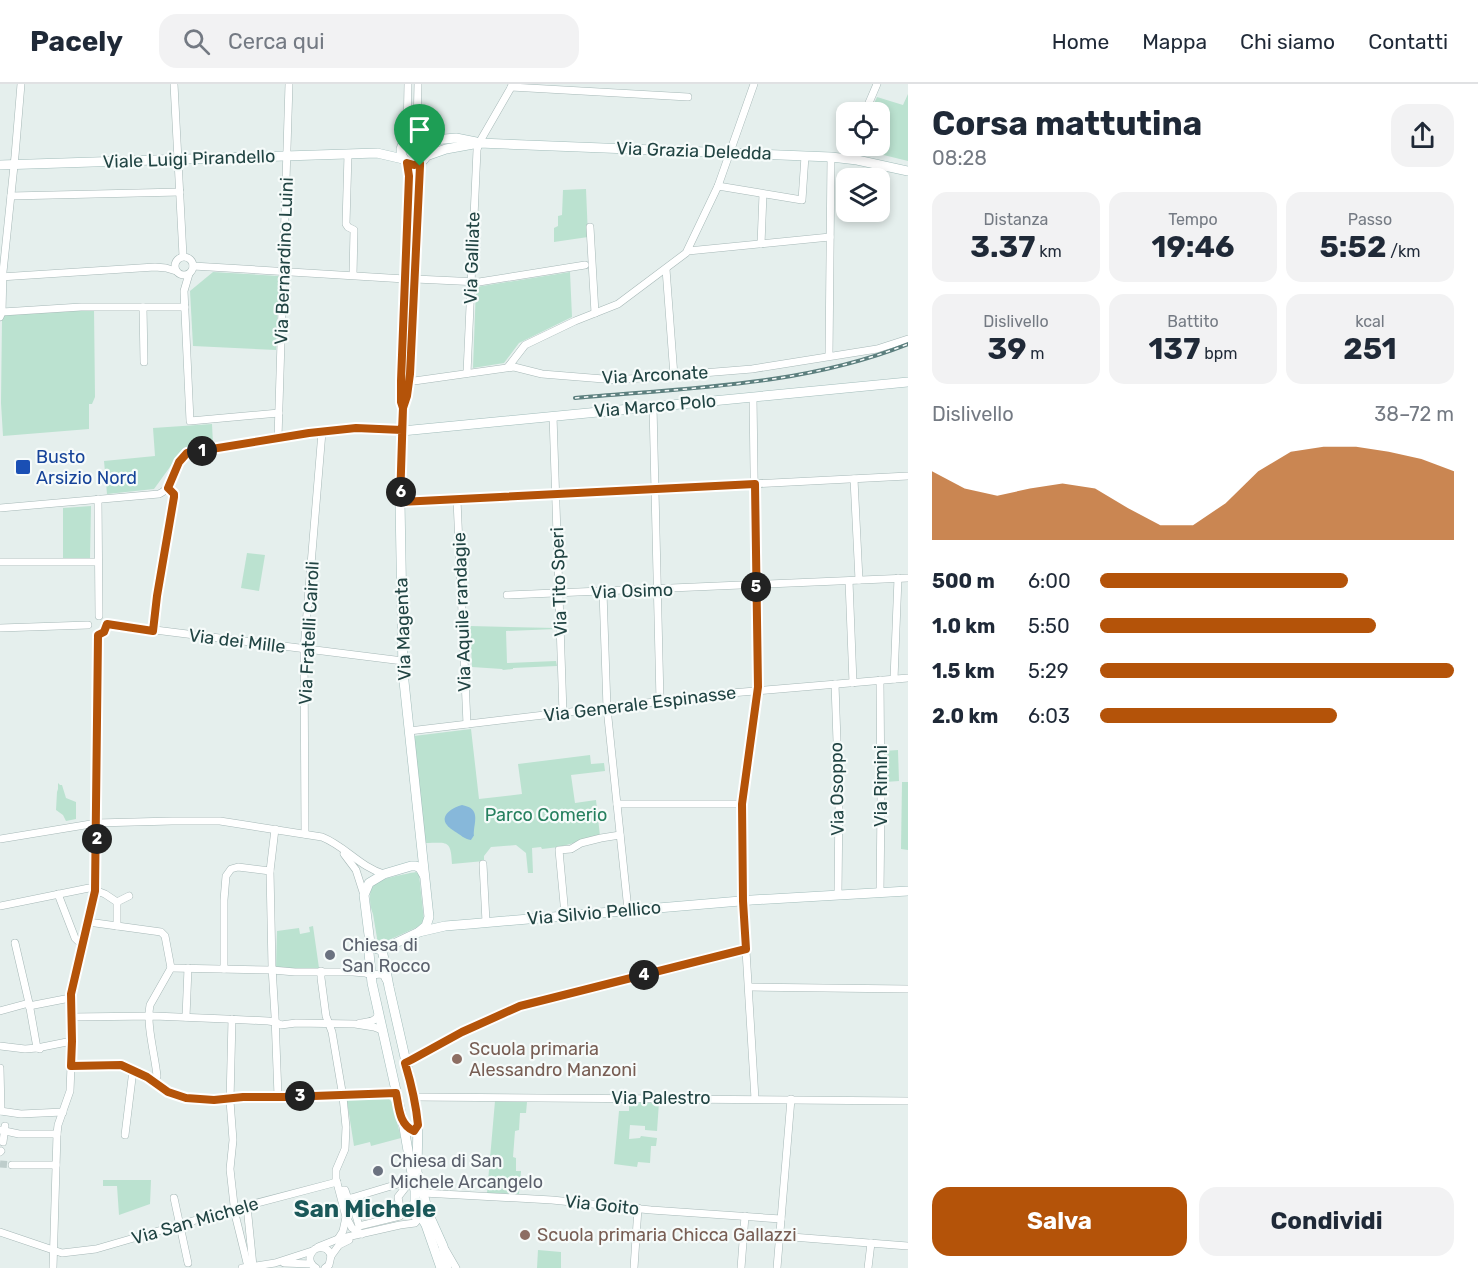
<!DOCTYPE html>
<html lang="it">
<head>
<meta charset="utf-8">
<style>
	:root { --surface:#fff; --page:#f2f2f3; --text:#1f2937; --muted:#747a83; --line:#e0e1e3; --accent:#b45309 }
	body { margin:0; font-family:Rubik,sans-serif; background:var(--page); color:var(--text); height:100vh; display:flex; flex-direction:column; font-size:22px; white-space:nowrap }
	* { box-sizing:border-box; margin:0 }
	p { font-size:20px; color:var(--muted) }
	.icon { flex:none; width:33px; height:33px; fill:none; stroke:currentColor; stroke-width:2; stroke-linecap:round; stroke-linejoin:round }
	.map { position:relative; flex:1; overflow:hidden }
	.details { display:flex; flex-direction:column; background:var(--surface); width:570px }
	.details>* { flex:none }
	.tools { position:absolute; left:836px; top:18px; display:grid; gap:12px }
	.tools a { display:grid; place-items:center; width:54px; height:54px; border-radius:12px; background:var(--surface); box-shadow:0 3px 9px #0003; font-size:30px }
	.pin { position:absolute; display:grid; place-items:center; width:51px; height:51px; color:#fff; margin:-62px -26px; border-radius:50% 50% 50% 0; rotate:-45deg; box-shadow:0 0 6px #0007 }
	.pin .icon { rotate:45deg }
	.km { position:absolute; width:30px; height:30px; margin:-15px; border-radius:50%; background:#222; color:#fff; font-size:16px; line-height:30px; text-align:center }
	.round { display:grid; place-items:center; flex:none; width:63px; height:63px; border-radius:18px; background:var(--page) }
	.summary { display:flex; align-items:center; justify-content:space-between; height:102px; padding:0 24px }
	h1 { font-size:33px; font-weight:700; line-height:45px }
	.metrics { display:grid; grid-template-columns:repeat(3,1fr); gap:9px; height:102px; padding:6px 24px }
	.metrics div { display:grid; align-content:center; border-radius:15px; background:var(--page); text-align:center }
	.metrics b { font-size:30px; font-weight:700 }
	.metrics small { font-size:16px; font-weight:400 }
	.metrics p { font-size:16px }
	.chart { height:168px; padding:12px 24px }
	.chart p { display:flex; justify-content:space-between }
	.chart svg { width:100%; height:108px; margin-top:6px; fill:var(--accent); opacity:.7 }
	.cta { display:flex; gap:12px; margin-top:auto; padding:12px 24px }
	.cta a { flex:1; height:69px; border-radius:18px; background:var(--accent); color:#fff; font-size:24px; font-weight:700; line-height:69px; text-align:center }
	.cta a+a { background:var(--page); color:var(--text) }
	ul { padding:0 24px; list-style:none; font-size:20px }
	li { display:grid; grid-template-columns:96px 72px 1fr; align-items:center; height:45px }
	li i { height:15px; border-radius:8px; background:var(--accent) }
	header { display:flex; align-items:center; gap:36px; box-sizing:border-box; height:84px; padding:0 30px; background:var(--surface); border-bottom:2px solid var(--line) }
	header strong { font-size:28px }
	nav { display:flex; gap:33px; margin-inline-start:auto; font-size:21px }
	.search { width:420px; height:54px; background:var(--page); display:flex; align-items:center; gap:15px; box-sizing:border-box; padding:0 21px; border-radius:18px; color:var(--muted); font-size:22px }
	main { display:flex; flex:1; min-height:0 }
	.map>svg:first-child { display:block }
	.green { fill:#bbe2d0 }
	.water { fill:#87b8da }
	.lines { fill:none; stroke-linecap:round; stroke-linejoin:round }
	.street-tunnel { stroke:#becdcb; stroke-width:7; stroke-dasharray:7 3.5; stroke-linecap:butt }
	.street-casing { stroke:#a6b8b7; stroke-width:8 }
	.secondary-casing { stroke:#a1bcba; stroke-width:10 }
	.street { stroke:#fff; stroke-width:7 }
	.secondary { stroke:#fff; stroke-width:9 }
	.rail-casing { stroke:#5c7f7e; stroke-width:4 }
	.rail { stroke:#f6fbfa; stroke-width:1.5; stroke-dasharray:4.5; stroke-linecap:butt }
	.route-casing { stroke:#fff; stroke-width:12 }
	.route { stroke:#b45309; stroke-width:8 }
	.transit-dot { fill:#1a4fb4; stroke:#f6fbfa; stroke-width:2 }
	.worship-dot { fill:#6b7280; stroke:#f6fbfa; stroke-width:2 }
	.education-dot { fill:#8d6e63; stroke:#f6fbfa; stroke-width:2 }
	.labels { text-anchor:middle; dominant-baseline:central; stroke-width:4.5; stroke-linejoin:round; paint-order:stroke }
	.street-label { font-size:18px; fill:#214443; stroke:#f6fbfa }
	.transit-label { font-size:18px; fill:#164399; stroke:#f6fbfa; text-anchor:start }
	.park-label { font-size:18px; fill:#26805f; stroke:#f6fbfa }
	.worship-label { font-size:18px; fill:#5b616d; stroke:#f6fbfa; text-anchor:start }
	.education-label { font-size:18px; fill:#785e54; stroke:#f6fbfa; text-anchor:start }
	.district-label { font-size:24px; font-weight:bold; fill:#1a5859; stroke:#f6fbfa }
</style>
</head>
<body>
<header>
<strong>Pacely</strong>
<div class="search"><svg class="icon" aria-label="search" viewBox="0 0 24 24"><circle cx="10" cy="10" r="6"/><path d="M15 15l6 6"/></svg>Cerca qui</div>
<nav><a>Home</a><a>Mappa</a><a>Chi siamo</a><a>Contatti</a></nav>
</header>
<main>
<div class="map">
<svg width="908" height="1184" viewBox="0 0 908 1184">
	<rect width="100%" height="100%" fill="#e5efed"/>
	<!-- green -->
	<g class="green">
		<path d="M908,10V77L855,64L856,62H879V28H870L877,13L903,21Z"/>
		<path d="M586,105L588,153L554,158V144L558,142V132L562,131L563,106Z"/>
		<path d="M213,188L279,192L276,266L193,262L190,207Z"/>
		<path d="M570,188L572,233L519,259L504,279L473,284L476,203Z"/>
		<path d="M94,224L95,313L92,320H89V345L3,352L1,319L2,235L4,231Z"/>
		<path d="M212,340L213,360L189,362L183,365L154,405L107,410L104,377L155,372L153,344Z"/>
		<path d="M91,422L90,475H63V424Z"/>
		<path d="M247,469L265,471L259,507L241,504Z"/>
		<path d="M470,542L556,544V545L506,547L507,579L556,577L557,582L513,584V585L503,586L502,585L472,583Z"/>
		<path d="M471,645L479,715L522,710L518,680L590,671L591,680L604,679L605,687L571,691L575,719L596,716L600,752L559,763L542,765L541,763L532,764L533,789H528L526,769L516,761L491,763L484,772V777L452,780C451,755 447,759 425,759L414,652Z"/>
		<path d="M898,666L899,697L885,698L884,667Z"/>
		<path d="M902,698H908V766L901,765Z"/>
		<path d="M58,699L60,701H62L66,714L76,718V735L66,737L63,731L56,726L57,708L58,705Z"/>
		<path d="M416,788L419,790L424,836L422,841L380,860H376L377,854L373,830C371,825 370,821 370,815C370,810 370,806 374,801C380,794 406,790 416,788Z"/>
		<path d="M313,842L319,884L293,885L276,883L277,847L299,844L300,850L310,848L309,843Z"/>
		<path d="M387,1013L392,1018L401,1054L371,1062L370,1058L354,1062L347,1017L350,1014Z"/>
		<path d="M495,1017L527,1018L526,1029H520L519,1046L515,1047L513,1073L516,1074V1087H521L519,1110L487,1109Z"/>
		<path d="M629,1018H659L657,1047L645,1046V1042L630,1041L629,1055L640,1054L641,1052L657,1054L656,1062H651L650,1079L638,1078L637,1083L614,1080L619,1027H629Z"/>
		<path d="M103,1096H151L150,1120L119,1131L117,1102H103Z"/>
		<path d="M538,1166L561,1168V1184H537Z"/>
	</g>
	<!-- water -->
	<path class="water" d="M462,721C478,724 476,733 474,746C473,755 476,748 471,756C464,755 461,751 454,747C453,746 448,743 447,741C439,731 454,723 462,721Z"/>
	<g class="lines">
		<!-- street-tunnel -->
		<path class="street-tunnel" d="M0,1080L12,1081"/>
		<!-- street casing -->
		<g class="street-casing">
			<g id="street">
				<path d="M174,0L183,172"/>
				<path d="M418,0L417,44L420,56"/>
				<path d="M511,3L688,13"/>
				<path d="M865,28L877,0"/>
				<path d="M405,58L407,50L408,0"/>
				<path d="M348,70L346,140L348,143L354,146L353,191"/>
				<path d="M846,74L851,62"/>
				<path d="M718,102L802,116L805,72"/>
				<path d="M11,112L180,108"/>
				<path d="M590,143L595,229"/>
				<path d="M761,160L763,110"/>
				<path d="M688,167L830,153"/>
				<circle cx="184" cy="182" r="9"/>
				<path d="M193,182L405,195"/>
				<path d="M666,185L674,292"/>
				<path d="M189,190L184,207L190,337L279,329"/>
				<path d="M0,193L155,183L166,184L176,187"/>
				<path d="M415,195L479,198L585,181"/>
				<path d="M143,223L144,278"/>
				<path d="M2,228L81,223H185"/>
				<path d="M0,233L2,228L3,188L15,72L21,0"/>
				<path d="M829,272L831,73"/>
				<path d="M508,283L525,261L575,237L618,220L686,169L718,102L754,0"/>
				<path d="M467,289L477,66L479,59L513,0"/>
				<path d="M407,298L514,283L542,290L616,296L752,285L877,265L908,255"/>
				<path d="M753,313L757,603L742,720L743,817L755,1015"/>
				<path d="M653,322L660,617"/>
				<path d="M553,332L563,629"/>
				<path d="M278,354L289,0"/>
				<path d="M854,395L859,496"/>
				<path d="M98,415L99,532"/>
				<path d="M457,416L467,640"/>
				<path d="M400,418L908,392"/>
				<path d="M0,424L159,410C177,402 172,377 189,368L309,349L356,344L402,347"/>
				<path d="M0,478H98"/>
				<path d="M849,497L853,599"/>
				<path d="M603,508L607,624L628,826"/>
				<path d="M507,511L908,494"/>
				<path d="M107,540L403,577"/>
				<path d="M0,544L88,541"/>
				<path d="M153,547L157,512L174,413V410L168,404"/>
				<path d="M894,595L898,494"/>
				<path d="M880,596L881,721L880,808"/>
				<path d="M835,600L839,715L838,810"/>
				<path d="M409,647L731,609L908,594"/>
				<path d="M617,720H742"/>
				<path d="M275,745L270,787L272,883L275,932L278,1012"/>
				<path d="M305,750L304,565L322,348"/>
				<path d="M0,755L97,739L172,737H220L322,753C345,762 360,783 384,790"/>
				<path d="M344,770L356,786L364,811"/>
				<path d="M483,780L486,838"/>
				<path d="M58,810L75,854L78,857L84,859"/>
				<path d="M117,818L129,812"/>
				<path d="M0,822L89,804L105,810L117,818V842"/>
				<path d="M565,831L559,766L571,765L581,759L601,754L620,751"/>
				<path d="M88,838L161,848L165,852L171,884"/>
				<path d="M15,859L29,919L37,964L40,965"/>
				<path d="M171,884L272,886L295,888H353L365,889L371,891L381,890L384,892L386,896"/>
				<path d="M224,885V816L226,792L231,785L238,783L270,787"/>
				<path d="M321,887V894L326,932L332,948L343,1013L346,1043L345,1065L336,1086V1095L346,1133L352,1144L362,1150"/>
				<path d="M749,903L908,905"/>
				<path d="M29,922L70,914"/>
				<path d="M0,927L29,919"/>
				<path d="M71,933L154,932L226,935L268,937L275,938L281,941L296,939L355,940L374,943L382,946"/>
				<path d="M186,933L188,884"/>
				<path d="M232,935L230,1017L233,1056L230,1085L235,1130L248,1183"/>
				<path d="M360,939C367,938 376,938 378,931"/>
				<path d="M0,962L25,965L37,964L72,957"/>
				<path d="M405,979L462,948L520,923L746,865"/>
				<path d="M71,982H121L147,993L168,1008L186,1014L214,1016L243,1013H286L396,1009"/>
				<path d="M0,984L1,1027"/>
				<path d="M155,999L157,992C155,971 146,941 150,921L171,884"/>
				<path d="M414,1013L908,1017"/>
				<path d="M0,1027L21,1030L63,1028"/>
				<path d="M0,1046L19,1050H57"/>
				<path d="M125,1051L133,986"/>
				<path d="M3,1058L5,1042"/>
				<path d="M0,1068L1,1067"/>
				<path d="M12,1081H56"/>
				<path d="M343,1106H345L348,1115L408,1097"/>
				<path d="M423,1109L552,1116L651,1126L781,1135"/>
				<path d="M174,1114L188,1179"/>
				<path d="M351,1114L359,1142L400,1132L401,1129L398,1113L405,1104L403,1098"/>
				<path d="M247,1122L253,1182"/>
				<path d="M0,1148L62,1169L96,1165L234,1125L337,1098"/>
				<path d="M779,1152L908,1162"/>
				<path d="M338,1155L343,1147L346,1133"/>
				<path d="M318,1163L338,1155L400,1141L415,1139L419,1134"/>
				<path d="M445,1165L456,1184"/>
				<path d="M331,1172L339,1161L349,1156"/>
				<path d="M284,1179L311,1180"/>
				<path d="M53,1184L57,1050L58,1041L70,1007L72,957L71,910L95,807L98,551"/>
				<path d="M242,1184L275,1179L312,1167"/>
				<path d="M316,1184C308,1179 308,1171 315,1165C322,1162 329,1164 331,1172L329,1181L325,1184"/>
				<path d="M634,1184L638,1124"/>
				<path d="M741,1184L745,1132"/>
				<path d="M777,1184L791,1015"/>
				<path d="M868,1184L871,1159"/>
			</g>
		</g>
		<!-- secondary casing -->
		<g class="secondary-casing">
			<g id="secondary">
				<circle cx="414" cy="67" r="13"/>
				<path d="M422,57L456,54L476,58"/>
				<path d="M426,72L446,65L479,59L831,73L857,76L908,87"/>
				<path d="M407,79L409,92L401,316L403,324L400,418L403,588L429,833L426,842L419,848"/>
				<path d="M0,81L377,69L403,75"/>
				<path d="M403,324L407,312L410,290L420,79"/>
				<path d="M402,347L908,298"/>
				<path d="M424,791L420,784L416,782H411L384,790L369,799L364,811L370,859L369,869L372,899L403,1038L415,1107V1117L413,1127L416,1133L422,1134L426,1132L428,1126"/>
				<path d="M370,859L374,864L381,866L419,848L445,842L470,840L752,816L908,807"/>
				<path d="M382,865L389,903L414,1013L418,1036L417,1088L429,1131L443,1162L447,1184"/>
				<path d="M422,1134L426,1141L441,1184"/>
			</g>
		</g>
		<!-- street -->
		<use href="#street" class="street"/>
		<!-- secondary -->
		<use href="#secondary" class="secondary"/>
		<!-- rail casing -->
		<g class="rail-casing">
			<path id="rail" d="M575,314C686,304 803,302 908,260"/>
		</g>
		<!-- rail -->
		<use href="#rail" class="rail"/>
	</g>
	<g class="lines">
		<!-- route casing -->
		<g class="route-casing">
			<path id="route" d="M420,82L410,290L407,312L403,324L402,346L356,344L309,349L187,369L179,378L168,404L174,410V413L157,512L153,547L107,540L104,548L98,551L95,807L71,910L72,957L71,982L121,981L147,993L168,1008L186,1014L214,1016L243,1013H286L396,1009C399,1023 399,1041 414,1047L418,1041C416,1020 411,999 405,979L411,976L462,948L520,922L746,865L743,817L742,720L758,603L755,400L400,418L403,324L401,318V297L409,92L407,79L414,81L420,79V82"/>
		</g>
		<!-- route -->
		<use href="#route" class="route"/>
	</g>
	<!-- markers -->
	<rect class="transit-dot" x="15" y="375" width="16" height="16" rx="3"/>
	<g class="worship-dot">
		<circle cx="330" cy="871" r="6"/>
		<circle cx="378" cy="1087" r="6"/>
	</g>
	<g class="education-dot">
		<circle cx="457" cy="975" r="6"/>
		<circle cx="525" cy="1151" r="6"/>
	</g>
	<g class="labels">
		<!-- street labels -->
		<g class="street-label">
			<text transform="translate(694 67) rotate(2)">Via Grazia Deledda</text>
			<text transform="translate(189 75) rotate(-2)">Viale Luigi Pirandello</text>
			<text transform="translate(472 174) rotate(-88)">Via Galliate</text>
			<text transform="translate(284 177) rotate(-88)">Via Bernardino Luini</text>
			<text transform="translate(655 291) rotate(-3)">Via Arconate</text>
			<text transform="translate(655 322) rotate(-5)">Via Marco Polo</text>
			<text transform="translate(559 498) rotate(-92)">Via Tito Speri</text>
			<text transform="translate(632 507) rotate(-2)">Via Osimo</text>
			<text transform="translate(462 528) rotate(-92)">Via Aquile randagie</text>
			<text transform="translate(403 545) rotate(-92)">Via Magenta</text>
			<text transform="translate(309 549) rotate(-87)">Via Fratelli Cairoli</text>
			<text transform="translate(237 557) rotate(7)">Via dei Mille</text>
			<text transform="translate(640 620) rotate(-7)">Via Generale Espinasse</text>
			<text transform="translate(881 702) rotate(-90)">Via Rimini</text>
			<text transform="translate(837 705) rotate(-91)">Via Osoppo</text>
			<text transform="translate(594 829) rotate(-5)">Via Silvio Pellico</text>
			<text x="661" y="1014">Via Palestro</text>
			<text transform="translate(602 1121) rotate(6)">Via Goito</text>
			<text transform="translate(195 1137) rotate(-16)">Via San Michele</text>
		</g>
		<!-- transit labels -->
		<g class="transit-label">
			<text x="36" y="373">Busto<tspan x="36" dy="21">Arsizio Nord</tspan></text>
		</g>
		<!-- park labels -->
		<g class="park-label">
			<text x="546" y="731">Parco Comerio</text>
		</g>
		<!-- worship labels -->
		<g class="worship-label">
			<text x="342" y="861">Chiesa di<tspan x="342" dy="21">San Rocco</tspan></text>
			<text x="390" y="1077">Chiesa di San<tspan x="390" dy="21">Michele Arcangelo</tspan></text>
		</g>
		<!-- education labels -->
		<g class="education-label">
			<text x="469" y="965">Scuola primaria<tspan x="469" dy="21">Alessandro Manzoni</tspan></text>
			<text x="537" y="1151">Scuola primaria Chicca Gallazzi</text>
		</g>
		<!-- district labels -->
		<g class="district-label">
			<text x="365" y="1125">San Michele</text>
		</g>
	</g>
</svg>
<div class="tools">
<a><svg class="icon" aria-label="locate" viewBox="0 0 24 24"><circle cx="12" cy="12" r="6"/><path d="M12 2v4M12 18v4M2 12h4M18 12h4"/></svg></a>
<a><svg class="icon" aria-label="layers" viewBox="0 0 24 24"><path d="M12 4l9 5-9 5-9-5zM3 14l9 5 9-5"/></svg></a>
</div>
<div class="pin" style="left:420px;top:82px;background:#1e9e55"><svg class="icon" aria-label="arrive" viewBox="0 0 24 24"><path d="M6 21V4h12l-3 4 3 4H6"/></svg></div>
<b class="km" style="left:202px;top:367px">1</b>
<b class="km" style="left:97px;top:755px">2</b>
<b class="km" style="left:300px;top:1012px">3</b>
<b class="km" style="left:644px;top:891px">4</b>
<b class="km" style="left:756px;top:503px">5</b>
<b class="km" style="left:401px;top:408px">6</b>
</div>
<section class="details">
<div class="summary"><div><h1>Corsa mattutina</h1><p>08:28</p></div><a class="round"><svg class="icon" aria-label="share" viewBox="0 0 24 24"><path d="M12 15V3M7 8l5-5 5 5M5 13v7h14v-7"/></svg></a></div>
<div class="metrics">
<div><p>Distanza</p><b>3.37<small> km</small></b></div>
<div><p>Tempo</p><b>19:46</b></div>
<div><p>Passo</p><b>5:52<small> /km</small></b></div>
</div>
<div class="metrics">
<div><p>Dislivello</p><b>39<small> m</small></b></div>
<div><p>Battito</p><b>137<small> bpm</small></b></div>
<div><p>kcal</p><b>251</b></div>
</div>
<div class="chart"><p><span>Dislivello</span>38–72 m</p>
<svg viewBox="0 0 160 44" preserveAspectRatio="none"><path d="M0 44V16L10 23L20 26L30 23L40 21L50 23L60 31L70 38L80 38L90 29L100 16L110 8L120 6L130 6L140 8L150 11L160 16V44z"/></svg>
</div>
<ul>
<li><b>500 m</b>6:00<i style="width:70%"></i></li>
<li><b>1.0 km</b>5:50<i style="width:78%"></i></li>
<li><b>1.5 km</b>5:29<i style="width:100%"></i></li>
<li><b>2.0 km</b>6:03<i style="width:67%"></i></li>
</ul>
<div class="cta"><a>Salva</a><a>Condividi</a></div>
</section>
</main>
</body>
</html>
